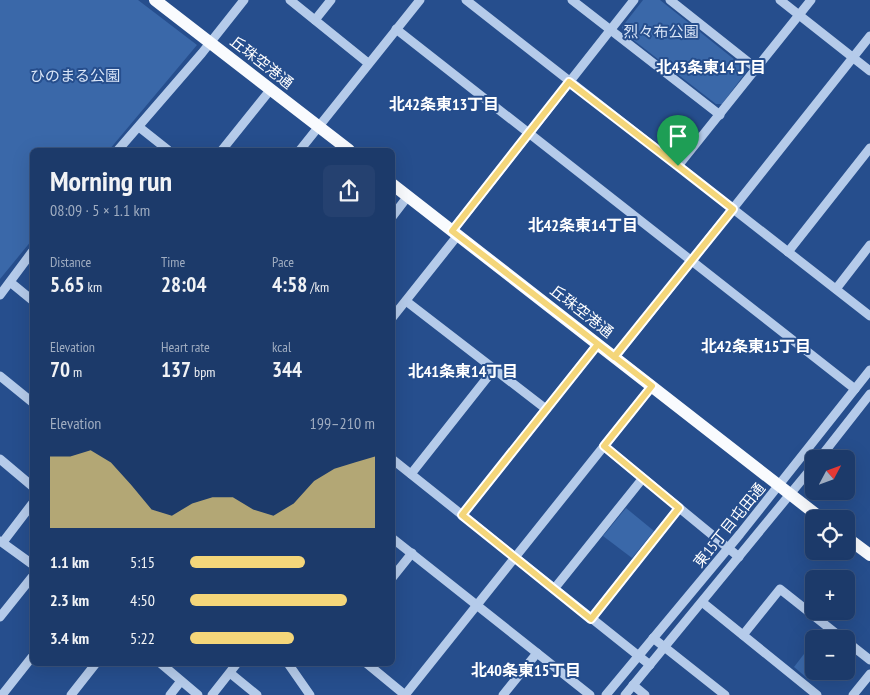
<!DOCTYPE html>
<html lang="en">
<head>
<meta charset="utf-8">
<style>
	:root { --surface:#1c3a6a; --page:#254170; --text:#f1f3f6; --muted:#a0adc1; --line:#3a547e; --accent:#f4d67a }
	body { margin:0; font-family:"PT Sans Narrow","Noto Sans JP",sans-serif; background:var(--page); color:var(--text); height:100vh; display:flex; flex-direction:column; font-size:19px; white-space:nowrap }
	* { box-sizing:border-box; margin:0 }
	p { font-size:16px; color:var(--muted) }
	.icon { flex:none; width:28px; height:28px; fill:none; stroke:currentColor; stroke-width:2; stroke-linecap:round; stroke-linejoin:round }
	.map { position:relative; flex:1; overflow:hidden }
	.drawer { position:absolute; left:30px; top:148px; width:365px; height:518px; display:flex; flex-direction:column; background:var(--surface); border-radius:8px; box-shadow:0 5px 20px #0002,0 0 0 1px var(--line) }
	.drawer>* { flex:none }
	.needle { width:32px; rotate:49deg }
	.fabs { position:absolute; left:805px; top:450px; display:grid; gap:10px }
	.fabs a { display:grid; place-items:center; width:50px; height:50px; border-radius:8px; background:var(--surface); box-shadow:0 5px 20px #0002,0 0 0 1px var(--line); font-size:25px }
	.pin { position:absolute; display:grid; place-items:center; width:42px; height:42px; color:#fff; margin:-51px -21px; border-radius:50% 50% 50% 0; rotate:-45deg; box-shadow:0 0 5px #0007 }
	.pin .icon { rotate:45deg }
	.round { display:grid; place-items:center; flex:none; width:52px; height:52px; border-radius:8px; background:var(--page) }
	.summary { display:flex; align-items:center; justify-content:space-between; height:85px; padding:0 20px }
	h1 { font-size:28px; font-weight:800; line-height:38px }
	.figures { display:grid; grid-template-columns:repeat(3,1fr); gap:8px; height:85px; padding:5px 20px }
	.figures div { display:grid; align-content:center }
	.figures b { font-size:21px; font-weight:800 }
	.figures small { font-size:14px; font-weight:400 }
	.figures p { font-size:14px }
	.chart { height:140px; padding:10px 20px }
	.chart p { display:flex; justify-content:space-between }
	.chart svg { width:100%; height:90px; margin-top:5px; fill:var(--accent); opacity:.7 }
	ul { padding:0 20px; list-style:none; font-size:16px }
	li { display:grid; grid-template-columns:80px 60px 1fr; align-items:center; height:38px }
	li i { height:12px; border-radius:6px; background:var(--accent) }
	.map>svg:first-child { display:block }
	.green { fill:#3a68a9 }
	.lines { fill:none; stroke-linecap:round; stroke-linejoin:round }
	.minor { stroke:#b5cbea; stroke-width:9 }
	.major { stroke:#f9fbfe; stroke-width:12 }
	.route-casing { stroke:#fff; stroke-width:10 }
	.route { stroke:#f4d67a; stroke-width:6 }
	.labels { text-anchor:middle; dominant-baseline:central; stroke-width:4; stroke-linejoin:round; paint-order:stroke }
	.park-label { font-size:15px; fill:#dae6f8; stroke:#264e8d }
	.street-label { font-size:15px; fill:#fff; stroke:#264e8d }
	.neighbourhood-label { font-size:16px; font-weight:bold; fill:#fff; stroke:#264e8d }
</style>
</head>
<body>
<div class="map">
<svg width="870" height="695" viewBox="0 0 870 695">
	<rect width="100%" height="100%" fill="#264e8d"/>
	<!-- green -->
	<g class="green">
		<path d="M0,0H138L197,45L109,150H32V240L0,279Z"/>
		<path d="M643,0H660L745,68L746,72L722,104H716L623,32L622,27Z"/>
		<path d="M626,508L654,531L632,558L603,536Z"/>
		<path d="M814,641V669L807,678L794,667Z"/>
	</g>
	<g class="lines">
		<!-- minor -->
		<g class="minor">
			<path d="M290,0L368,63"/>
			<path d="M466,0L870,316"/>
			<path d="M572,0L720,115"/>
			<path d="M670,0L757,69"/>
			<path d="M780,0L870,71"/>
			<path d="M315,20L331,0"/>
			<path d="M396,29L855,389"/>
			<path d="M139,127L168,150"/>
			<path d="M118,150L202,53L244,0"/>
			<path d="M222,150L271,89"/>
			<path d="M300,150L420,0"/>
			<path d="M678,166L811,0"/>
			<path d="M392,217L408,196"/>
			<path d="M452,231L634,0"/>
			<path d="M788,252L870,148"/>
			<path d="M10,282L32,300"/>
			<path d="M836,289L870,245"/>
			<path d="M0,295L32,252"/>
			<path d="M406,301L546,409"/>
			<path d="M392,318L458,235"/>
			<path d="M615,357L870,36"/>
			<path d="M0,376L32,402"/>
			<path d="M604,446L739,557"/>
			<path d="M0,459L32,486"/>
			<path d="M392,459L650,665"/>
			<path d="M819,459L870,394"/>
			<path d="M411,474L494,369"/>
			<path d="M462,515L598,344"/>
			<path d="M392,538L590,695"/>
			<path d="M0,541L32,564"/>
			<path d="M3,542L32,504"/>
			<path d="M392,578L412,553"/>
			<path d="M554,589L643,478"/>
			<path d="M702,602L817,695"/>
			<path d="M0,617L32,577"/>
			<path d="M591,619L679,508"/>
			<path d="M743,635L780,589L843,639"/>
			<path d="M653,638L725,695"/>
			<path d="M846,641L870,660"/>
			<path d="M159,662L198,695"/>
			<path d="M287,662L310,695"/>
			<path d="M365,662L405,695"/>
			<path d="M230,673L257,695"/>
			<path d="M633,685L645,695"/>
			<path d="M2,695L32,657"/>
			<path d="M71,695L97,662"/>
			<path d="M170,695L181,681"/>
			<path d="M212,695L238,662"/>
			<path d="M405,695L652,386"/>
			<path d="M503,695L537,653"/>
			<path d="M606,695L740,534L870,370"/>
			<path d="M625,695L814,465"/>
			<path d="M853,695L870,674"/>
		</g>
		<!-- major -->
		<g class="major">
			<path d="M155,0L349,150"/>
			<path d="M392,184L822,519"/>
			<path d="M846,537L870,555"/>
		</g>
	</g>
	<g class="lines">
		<!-- route casing -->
		<g class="route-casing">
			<path id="route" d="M678,166L569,82L452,231L607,351L652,386L604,446L679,508L591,619L462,515L598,344L614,357L733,209L678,166"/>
		</g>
		<!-- route -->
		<use href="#route" class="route"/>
	</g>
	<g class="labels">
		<!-- park labels -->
		<g class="park-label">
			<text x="661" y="31">烈々布公園</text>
			<text x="75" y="75">ひのまる公園</text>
		</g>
		<!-- street labels -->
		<g class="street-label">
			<text transform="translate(262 62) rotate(38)">丘珠空港通</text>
			<text transform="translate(582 311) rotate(38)">丘珠空港通</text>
			<text transform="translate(729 525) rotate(-51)">東15丁目屯田通</text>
		</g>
		<!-- neighbourhood labels -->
		<g class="neighbourhood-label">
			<text x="711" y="67">北43条東14丁目</text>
			<text x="444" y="104">北42条東13丁目</text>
			<text x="583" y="225">北42条東14丁目</text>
			<text x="756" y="346">北42条東15丁目</text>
			<text x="463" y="371">北41条東14丁目</text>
			<text x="526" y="670">北40条東15丁目</text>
		</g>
	</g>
</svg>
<div class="fabs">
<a><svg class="needle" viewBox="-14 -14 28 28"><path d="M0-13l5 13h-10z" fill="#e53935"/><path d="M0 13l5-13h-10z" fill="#a0adc1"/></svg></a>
<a><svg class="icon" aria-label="locate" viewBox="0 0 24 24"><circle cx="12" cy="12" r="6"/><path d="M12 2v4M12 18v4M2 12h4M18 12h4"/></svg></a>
<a>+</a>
<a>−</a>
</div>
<div class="pin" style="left:678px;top:166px;background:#1e9e55"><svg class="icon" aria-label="arrive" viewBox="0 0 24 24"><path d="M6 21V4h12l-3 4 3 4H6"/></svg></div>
<section class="drawer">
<div class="summary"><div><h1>Morning run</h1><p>08:09 · 5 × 1.1 km</p></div><a class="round"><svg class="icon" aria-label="share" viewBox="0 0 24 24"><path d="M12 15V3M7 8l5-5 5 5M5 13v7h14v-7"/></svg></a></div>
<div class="figures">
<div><p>Distance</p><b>5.65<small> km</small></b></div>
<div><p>Time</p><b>28:04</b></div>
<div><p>Pace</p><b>4:58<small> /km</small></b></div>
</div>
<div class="figures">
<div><p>Elevation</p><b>70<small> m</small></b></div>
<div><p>Heart rate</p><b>137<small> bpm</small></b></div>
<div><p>kcal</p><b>344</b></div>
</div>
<div class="chart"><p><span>Elevation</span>199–210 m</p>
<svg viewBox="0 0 160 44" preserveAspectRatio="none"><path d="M0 44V9L10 9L20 6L30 12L40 23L50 35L60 38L70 32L80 29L90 29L100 35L110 38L120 32L130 21L140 15L150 12L160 9V44z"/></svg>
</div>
<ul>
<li><b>1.1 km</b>5:15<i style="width:62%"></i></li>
<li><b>2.3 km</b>4:50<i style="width:85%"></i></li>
<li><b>3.4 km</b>5:22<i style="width:56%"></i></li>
</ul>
</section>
</div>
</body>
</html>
